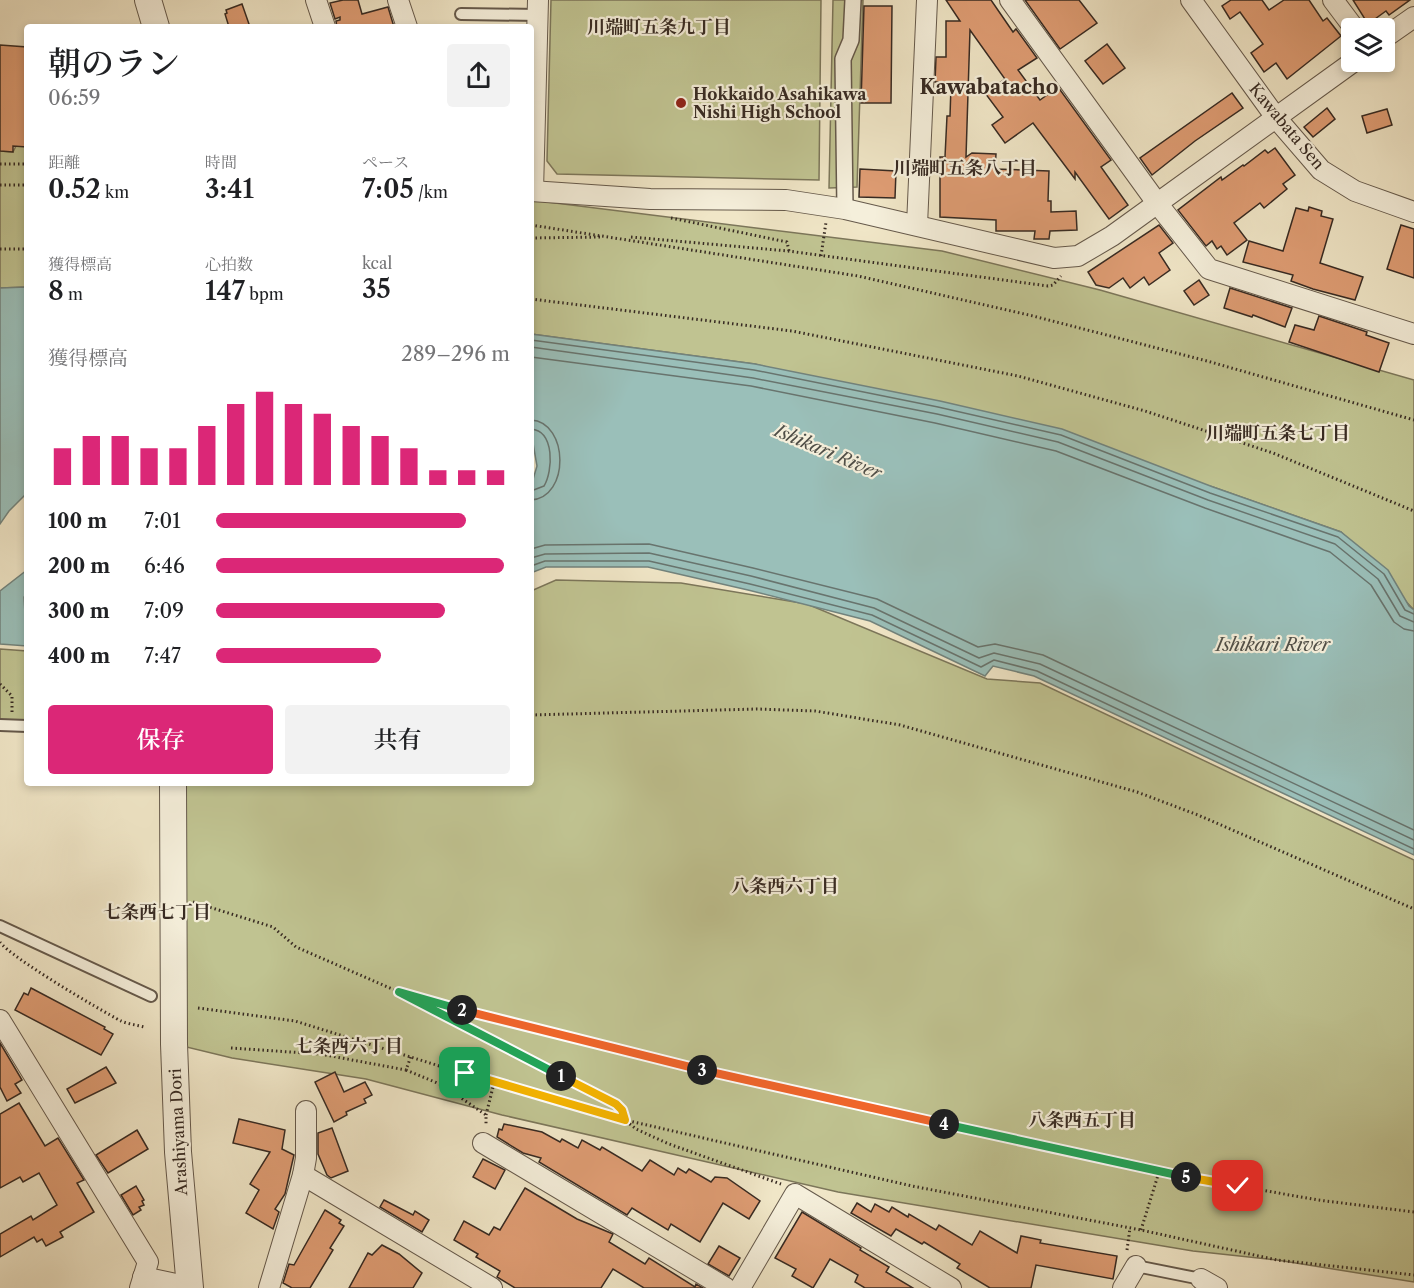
<!DOCTYPE html>
<html lang="ja">
<head>
<meta charset="utf-8">
<style>
	:root { --surface:#fff; --page:#f2f2f2; --text:#202124; --muted:#757577; --accent:#db2777 }
	body { margin:0; font-family:"Libre Caslon Text","Noto Serif JP",serif; background:var(--page); color:var(--text); height:100vh; display:flex; flex-direction:column; font-size:22px; white-space:nowrap }
	* { box-sizing:border-box; margin:0 }
	p { font-size:20px; color:var(--muted) }
	.icon { flex:none; width:33px; height:33px; fill:none; stroke:currentColor; stroke-width:2; stroke-linecap:round; stroke-linejoin:round }
	.map { position:relative; flex:1; overflow:hidden }
	.sheet { position:absolute; left:24px; top:24px; width:510px; height:762px; display:flex; flex-direction:column; background:var(--surface); border-radius:6px; box-shadow:0 3px 9px #0003 }
	.sheet>* { flex:none }
	.tools { position:absolute; left:1341px; top:18px; display:grid; gap:12px }
	.tools a { display:grid; place-items:center; width:54px; height:54px; border-radius:6px; background:var(--surface); box-shadow:0 3px 9px #0003; font-size:30px }
	.pin { position:absolute; display:grid; place-items:center; width:51px; height:51px; color:#fff; margin:-26px; border-radius:12px; box-shadow:0 3px 9px #0006 }
	.km { position:absolute; width:30px; height:30px; margin:-15px; border-radius:50%; background:#222; color:#fff; font-size:16px; line-height:30px; text-align:center }
	.round { display:grid; place-items:center; flex:none; width:63px; height:63px; border-radius:6px; background:var(--page) }
	.headline { display:flex; align-items:center; justify-content:space-between; height:102px; padding:0 24px }
	h1 { font-size:33px; font-weight:600; line-height:45px }
	.metrics { display:grid; grid-template-columns:repeat(3,1fr); gap:9px; height:102px; padding:6px 24px }
	.metrics div { display:grid; align-content:center }
	.metrics b { font-size:26px; font-weight:600 }
	.metrics small { font-size:16px; font-weight:400 }
	.metrics p { font-size:16px }
	.chart { height:168px; padding:12px 24px }
	.chart p { display:flex; justify-content:space-between }
	.chart svg { width:100%; height:108px; margin-top:6px; stroke:var(--accent); stroke-width:6 }
	.button { display:flex; gap:12px; margin-top:auto; padding:12px 24px }
	.button a { flex:1; height:69px; border-radius:6px; background:var(--accent); color:#fff; font-size:24px; font-weight:600; line-height:69px; text-align:center }
	.button a+a { background:var(--page); color:var(--text) }
	ul { padding:0 24px; list-style:none; font-size:20px }
	li { display:grid; grid-template-columns:96px 72px 1fr; align-items:center; height:45px }
	li i { height:15px; border-radius:8px; background:var(--accent) }
	.map>svg:first-child { display:block }
	.green { fill:#c0c391; stroke:#7c765a; stroke-width:1.5 }
	.water { fill:#9abfb9; stroke:#72837d; stroke-width:1.5 }
	.lines { fill:none; stroke-linecap:round; stroke-linejoin:round }
	.shore { stroke:#68746e; stroke-width:1.5 }
	.building { fill:#de9c73; stroke:#372a22; stroke-width:1.5 }
	.service-casing { stroke:#65594b; stroke-width:14 }
	.pedestrian-casing { stroke:#65594b; stroke-width:18 }
	.minor-casing { stroke:#65594b; stroke-width:22 }
	.tertiary-casing { stroke:#65594b; stroke-width:28 }
	.path { stroke:#372a22; stroke-width:3; stroke-dasharray:1.5 3; stroke-linecap:butt }
	.service { stroke:#f5efdb; stroke-width:10 }
	.pedestrian { stroke:#f5efdb; stroke-width:15 }
	.minor { stroke:#f5efdb; stroke-width:20 }
	.tertiary { stroke:#f5efdb; stroke-width:26 }
	.split-1-casing { stroke:#fff; stroke-width:12 }
	.split-2-casing { stroke:#fff; stroke-width:12 }
	.split-3-casing { stroke:#fff; stroke-width:12 }
	.split-4-casing { stroke:#fff; stroke-width:12 }
	.split-5-casing { stroke:#fff; stroke-width:12 }
	.split-6-casing { stroke:#fff; stroke-width:12 }
	.split-1 { stroke:#f5b400; stroke-width:8 }
	.split-2 { stroke:#22a559; stroke-width:8 }
	.split-3 { stroke:#f0652b; stroke-width:8 }
	.split-4 { stroke:#f0652b; stroke-width:8 }
	.split-5 { stroke:#22a559; stroke-width:8 }
	.split-6 { stroke:#f5b400; stroke-width:8 }
	.poi-dot { fill:#8f2418; stroke:#f5efdb; stroke-width:2 }
	.labels { text-anchor:middle; dominant-baseline:central; stroke-width:4.5; stroke-linejoin:round; paint-order:stroke }
	.poi-label { font-size:16px; font-weight:bold; fill:#372a22; stroke:#f5efdb; text-anchor:start }
	.street-label { font-size:16px; fill:#372a22; stroke:#f5efdb }
	.neighbourhood-label { font-size:18px; font-weight:bold; fill:#372a22; stroke:#f5efdb }
	.water-label { font-size:18px; font-style:italic; fill:#504f48; stroke:#f5efdb }
	.quarter-label { font-size:20px; font-weight:bold; fill:#372a22; stroke:#f5efdb }
</style>
</head>
<body>
<div class="map">
<svg width="1414" height="1288" viewBox="0 0 1414 1288">
	<rect width="100%" height="100%" fill="#f0e6c7"/>
	<filter id="stains"><feTurbulence type="fractalNoise" baseFrequency=".00333" numOctaves="4"/><feColorMatrix values="0 0 0 0 .2 0 0 0 0 .09 0 0 0 0 .02 0 0 0 .5 -.17"/></filter>
	<radialGradient id="worn" r=".72"><stop offset=".6" stop-color="#630" stop-opacity="0"/><stop offset="1" stop-color="#630" stop-opacity=".3"/></radialGradient>
	<!-- green -->
	<g class="green">
		<path d="M551,0H821L819,180L557,174L547,161Z"/>
		<path d="M833,0H863L857,187L829,188Z"/>
		<path d="M21,136L27,137V287L0,288V151L13,152Z"/>
		<path d="M531,200L942,251L1100,290L1414,380V610L1341,532L1213,487L755,364L531,334Z"/>
		<path d="M556,580L681,583L807,604L987,679L1040,683L1414,860V1282L1277,1260L1193,1251L838,1192L502,1115L366,1079L232,1058L174,1044L173,783H531V591Z"/>
		<path d="M0,649L27,651V726L0,725Z"/>
	</g>
	<!-- water -->
	<g class="water">
		<path d="M27,287V493L9,511L0,524V288Z"/>
		<path d="M531,334L755,364L940,401L1062,429L1213,487L1341,532L1388,570L1409,606L1414,610V855L1034,676L993,666L985,676L870,621L748,590L648,567H546L531,573V486L537,466L531,432Z"/>
		<path d="M27,570V594L24,597L27,646L0,644V591Z"/>
	</g>
	<g class="lines">
		<!-- shore -->
		<g class="shore">
			<path d="M531,340L754,370L938,407L1061,435L1210,493L1338,537L1384,574L1405,610L1414,614"/>
			<path d="M531,347L753,378L937,414L1058,442L1208,500L1335,544L1378,579L1400,616L1414,622"/>
			<path d="M531,357L751,386L935,423L1056,451L1205,508L1330,552L1371,585L1394,622L1404,629L1414,631"/>
			<path d="M531,420C569,422 570,498 531,500"/>
			<path d="M531,429C555,431 553,471 544,486L531,491"/>
			<path d="M531,549L545,545L649,544L753,568L877,599L978,647L995,644L1043,655L1414,830"/>
			<path d="M531,558L545,554L649,553L751,576L874,608L979,658L994,653L1040,664L1414,840"/>
			<path d="M531,566L545,561H649L750,584L872,615L981,667L994,660L1037,671L1414,849"/>
		</g>
	</g>
	<!-- building -->
	<g class="building">
		<path d="M343,0H358L362,14L388,7L394,27H337L336,21L340,20V17L335,19L330,3Z"/>
		<path d="M946,0H991L1013,32L1016,29L1037,58L1018,70L1040,100L1058,87L1111,160L1101,167L1128,205L1109,219L1075,172V179L1033,123L1005,143L992,125L1003,117L985,93L1005,79L970,30L966,157L972,153L996,154L995,169L1049,171L1048,201H1051V212L1076,211L1077,230L1050,231L1049,239H1034L1035,231H996V220L940,217V157H945L947,116H950L951,86L950,82H935L936,57H946V21H960Z"/>
		<path d="M1025,0H1079L1097,23L1060,49Z"/>
		<path d="M1231,0H1262L1269,10L1284,0H1309L1323,21L1327,18L1341,36L1287,79L1276,63L1264,72L1251,53L1263,44L1240,12L1230,19L1222,6Z"/>
		<path d="M1353,0H1410L1389,15L1386,11L1368,24Z"/>
		<path d="M242,4L250,27H229L225,14L227,13L226,10Z"/>
		<path d="M864,6H892L891,103H861Z"/>
		<path d="M1107,44L1125,68L1103,84L1085,61Z"/>
		<path d="M0,45L27,47V147L13,146V152L0,151Z"/>
		<path d="M1232,93L1243,108L1195,141L1152,175L1140,158Z"/>
		<path d="M1327,108L1335,119L1313,137L1304,127Z"/>
		<path d="M1387,109L1392,125L1367,133L1362,116Z"/>
		<path d="M1275,148L1295,175L1283,184L1287,189L1264,208L1260,203L1234,223L1247,240L1227,255L1221,246L1217,249L1212,241L1206,246L1178,210L1221,177L1222,180L1243,165L1244,166L1265,150L1268,153Z"/>
		<path d="M860,169L896,171L895,198L859,197Z"/>
		<path d="M1309,207L1322,211L1321,216L1333,219L1320,263L1363,277L1355,300L1313,289L1291,281L1293,275L1243,262L1249,241L1283,251L1296,208L1308,211Z"/>
		<path d="M1159,225L1173,243L1159,253L1170,270L1149,285L1144,277L1130,288L1123,278L1109,288L1096,285L1088,272Z"/>
		<path d="M1401,225L1414,229V278L1387,269Z"/>
		<path d="M1199,280L1209,295L1194,305L1184,291Z"/>
		<path d="M1230,288L1292,308L1285,327L1253,315L1252,317L1224,308Z"/>
		<path d="M1319,316L1367,332L1366,335L1389,343L1379,372L1289,342L1295,325L1314,330Z"/>
		<path d="M31,988L105,1027L104,1029L113,1034L101,1055L15,1010L24,993L28,995Z"/>
		<path d="M0,1043L22,1080L15,1084L21,1093L7,1101L0,1087Z"/>
		<path d="M106,1067L116,1083L75,1103L67,1089Z"/>
		<path d="M335,1072L344,1092L365,1082L372,1095L364,1099L366,1103L346,1112L347,1115L334,1122L315,1082Z"/>
		<path d="M19,1103L45,1146L58,1138L84,1180L77,1183L94,1212L60,1232L63,1237L46,1246L42,1239L37,1242L34,1237L0,1257V1234L31,1216L33,1220L57,1205L39,1173L23,1182L20,1177L0,1188V1114Z"/>
		<path d="M239,1119L285,1130L282,1149L294,1155L285,1194L275,1209L279,1212L273,1229L246,1213L259,1190L250,1184L270,1152L233,1143Z"/>
		<path d="M504,1124L542,1132L560,1142L562,1139L578,1148L582,1140L600,1150L602,1147L642,1171L650,1160L674,1175L678,1168L686,1173L689,1169L711,1182L715,1177L727,1178L760,1201L749,1219L723,1203L700,1242L671,1224L668,1230L632,1208L627,1215L539,1162L541,1158L523,1153L497,1137L499,1129L502,1130Z"/>
		<path d="M332,1128L348,1171L331,1178L327,1175L318,1154V1133Z"/>
		<path d="M137,1130L148,1149L108,1173L96,1155Z"/>
		<path d="M483,1159L505,1170L495,1189L473,1177Z"/>
		<path d="M136,1186L144,1200L142,1201L144,1205L139,1207L141,1210L133,1215L121,1195Z"/>
		<path d="M525,1188L577,1219L613,1234L609,1242L645,1264L649,1258L695,1287L696,1284L703,1288H644L613,1269L601,1288H515L497,1277L500,1271L476,1257L478,1254L454,1240L464,1221L489,1235L494,1227L500,1230Z"/>
		<path d="M384,1200L413,1215L415,1211L429,1220L422,1232L380,1207Z"/>
		<path d="M857,1203L871,1212L875,1204L889,1212L892,1207L908,1217L909,1214L936,1230L939,1225L972,1245L980,1231L1017,1253L1021,1236L1041,1240L1040,1243L1117,1256L1113,1279L1036,1265L1031,1288H990L957,1268L960,1264L924,1242L922,1244L896,1229L891,1236L851,1213Z"/>
		<path d="M325,1210L341,1220L339,1223L344,1226L330,1248L333,1250L310,1288H292L283,1283L289,1264L294,1265Z"/>
		<path d="M802,1212L861,1248L860,1250L889,1267L886,1272L913,1288H865L855,1282L858,1275L830,1259L813,1288L792,1276L796,1269L775,1258Z"/>
		<path d="M382,1245L399,1254L422,1273L413,1288H349L368,1253L372,1255Z"/>
		<path d="M719,1246L740,1258L729,1276L708,1264Z"/>
	</g>
	<g class="lines">
		<!-- service casing -->
		<g class="service-casing">
			<g id="service">
				<path d="M461,14L538,15"/>
				<path d="M0,725L27,726"/>
				<path d="M0,926L151,996"/>
				<path d="M1136,1266L1201,1279"/>
			</g>
		</g>
		<!-- pedestrian casing -->
		<g class="pedestrian-casing">
			<path id="pedestrian" d="M845,209L843,59L851,40L853,0"/>
		</g>
		<!-- minor casing -->
		<g class="minor-casing">
			<g id="minor">
				<path d="M316,0L325,27"/>
				<path d="M398,0L407,27"/>
				<path d="M1010,0L1157,203L1209,269L1414,334"/>
				<path d="M1191,0L1277,119L1321,170L1355,191L1414,212"/>
				<path d="M1333,0L1354,28"/>
				<path d="M1384,38L1414,17"/>
				<path d="M531,191L650,199L786,200L845,209L1054,258L1078,256L1112,236L1353,62"/>
				<path d="M533,191L538,0"/>
				<path d="M917,225L927,0"/>
				<path d="M0,1020L148,1262L140,1288"/>
				<path d="M483,1143L726,1288"/>
				<path d="M303,1175L492,1288"/>
				<path d="M143,1277L190,1287"/>
				<path d="M1201,1279L1217,1288"/>
				<path d="M269,1288L303,1175L306,1158V1111"/>
				<path d="M740,1288L795,1194L951,1288"/>
				<path d="M1123,1288L1136,1266"/>
			</g>
		</g>
		<!-- tertiary casing -->
		<g class="tertiary-casing">
			<g id="tertiary">
				<path d="M148,0L156,27"/>
				<path d="M173,783L174,1044L178,1152L190,1288"/>
			</g>
		</g>
		<!-- path -->
		<g class="path">
			<path d="M0,164H27"/>
			<path d="M0,185H27"/>
			<path d="M671,218L787,242L789,251"/>
			<path d="M531,225L858,276L1033,316L1207,361L1414,420"/>
			<path d="M631,237L788,251L1048,286L1053,285L1061,276"/>
			<path d="M531,238L603,237"/>
			<path d="M0,249H27"/>
			<path d="M821,256L826,222"/>
			<path d="M531,299L792,331L1018,376L1145,411L1273,453L1414,511"/>
			<path d="M0,684L12,696V712"/>
			<path d="M531,715L757,709L815,711L900,725L1137,792L1198,815L1414,909"/>
			<path d="M193,902L273,927L296,947L399,992L491,1017L732,1078L1159,1172L1318,1200L1414,1212"/>
			<path d="M0,942C10,957 100,1010 121,1021C128,1024 136,1025 144,1027"/>
			<path d="M406,996L609,1100L622,1110L625,1120L636,1129L669,1144L781,1184"/>
			<path d="M198,1008L295,1021L494,1083L625,1120L912,1186L1141,1230L1277,1260L1414,1275"/>
			<path d="M231,1048L320,1054L406,1070L411,1056"/>
			<path d="M406,1070L442,1085L486,1115V1126"/>
			<path d="M486,1115L494,1083"/>
			<path d="M1141,1230L1159,1172"/>
			<path d="M1127,1250L1130,1228"/>
		</g>
		<!-- service -->
		<use href="#service" class="service"/>
		<!-- pedestrian -->
		<use href="#pedestrian" class="pedestrian"/>
		<!-- minor -->
		<use href="#minor" class="minor"/>
		<!-- tertiary -->
		<use href="#tertiary" class="tertiary"/>
	</g>
	<g class="lines">
		<!-- split-1 casing -->
		<g class="split-1-casing">
			<path id="split-1" d="M465,1073L625,1120L622,1110L616,1104L561,1076"/>
		</g>
		<!-- split-2 casing -->
		<g class="split-2-casing">
			<path id="split-2" d="M462,1010L399,992L561,1076"/>
		</g>
		<!-- split-3 casing -->
		<g class="split-3-casing">
			<path id="split-3" d="M462,1010L702,1070"/>
		</g>
		<!-- split-4 casing -->
		<g class="split-4-casing">
			<path id="split-4" d="M702,1070L944,1124"/>
		</g>
		<!-- split-5 casing -->
		<g class="split-5-casing">
			<path id="split-5" d="M944,1124L1186,1177"/>
		</g>
		<!-- split-6 casing -->
		<g class="split-6-casing">
			<path id="split-6" d="M1186,1177L1238,1186"/>
		</g>
		<!-- split-1 -->
		<use href="#split-1" class="split-1"/>
		<!-- split-2 -->
		<use href="#split-2" class="split-2"/>
		<!-- split-3 -->
		<use href="#split-3" class="split-3"/>
		<!-- split-4 -->
		<use href="#split-4" class="split-4"/>
		<!-- split-5 -->
		<use href="#split-5" class="split-5"/>
		<!-- split-6 -->
		<use href="#split-6" class="split-6"/>
	</g>
	<!-- markers -->
	<circle class="poi-dot" cx="681" cy="103" r="6"/>
	<g class="labels">
		<!-- poi labels -->
		<g class="poi-label">
			<text x="693" y="94">Hokkaido Asahikawa<tspan x="693" dy="18">Nishi High School</tspan></text>
		</g>
		<!-- street labels -->
		<g class="street-label">
			<text transform="translate(1287 126) rotate(50)">Kawabata Sen</text>
			<text transform="translate(178 1132) rotate(-93)">Arashiyama Dori</text>
		</g>
		<!-- neighbourhood labels -->
		<g class="neighbourhood-label">
			<text x="659" y="27">川端町五条九丁目</text>
			<text x="965" y="168">川端町五条八丁目</text>
			<text x="1278" y="433">川端町五条七丁目</text>
			<text x="785" y="886">八条西六丁目</text>
			<text x="157" y="912">七条西七丁目</text>
			<text x="349" y="1046">七条西六丁目</text>
			<text x="1082" y="1120">八条西五丁目</text>
		</g>
		<!-- water labels -->
		<g class="water-label">
			<text transform="translate(828 452) rotate(23)">Ishikari River</text>
			<text x="1273" y="645">Ishikari River</text>
		</g>
		<!-- quarter labels -->
		<g class="quarter-label">
			<text x="989" y="87">Kawabatacho</text>
		</g>
	</g>
	<rect width="100%" height="100%" filter="url(#stains)"/>
	<rect width="100%" height="100%" fill="url(#worn)"/>
</svg>
<div class="tools">
<a><svg class="icon" aria-label="layers" viewBox="0 0 24 24"><path d="M12 4l9 5-9 5-9-5zM3 14l9 5 9-5"/></svg></a>
</div>
<div class="pin" style="left:465px;top:1073px;background:#1e9e55"><svg class="icon" aria-label="arrive" viewBox="0 0 24 24"><path d="M6 21V4h12l-3 4 3 4H6"/></svg></div>
<div class="pin" style="left:1238px;top:1186px;background:#d93025"><svg class="icon" aria-label="check" viewBox="0 0 24 24"><path d="M5 12l5 5 9-10"/></svg></div>
<b class="km" style="left:561px;top:1076px">1</b>
<b class="km" style="left:462px;top:1010px">2</b>
<b class="km" style="left:702px;top:1070px">3</b>
<b class="km" style="left:944px;top:1124px">4</b>
<b class="km" style="left:1186px;top:1177px">5</b>
<section class="sheet">
<div class="headline"><div><h1>朝のラン</h1><p>06:59</p></div><a class="round"><svg class="icon" aria-label="share" viewBox="0 0 24 24"><path d="M12 15V3M7 8l5-5 5 5M5 13v7h14v-7"/></svg></a></div>
<div class="metrics">
<div><p>距離</p><b>0.52<small> km</small></b></div>
<div><p>時間</p><b>3:41</b></div>
<div><p>ペース</p><b>7:05<small> /km</small></b></div>
</div>
<div class="metrics">
<div><p>獲得標高</p><b>8<small> m</small></b></div>
<div><p>心拍数</p><b>147<small> bpm</small></b></div>
<div><p>kcal</p><b>35</b></div>
</div>
<div class="chart"><p><span>獲得標高</span>289–296 m</p>
<svg viewBox="0 0 160 44" preserveAspectRatio="none"><path d="M5 44V29M15 44V24M25 44V24M35 44V29M45 44V29M55 44V20M65 44V11M75 44V6M85 44V11M95 44V15M105 44V20M115 44V24M125 44V29M135 44V38M145 44V38M155 44V38"/></svg>
</div>
<ul>
<li><b>100 m</b>7:01<i style="width:85%"></i></li>
<li><b>200 m</b>6:46<i style="width:98%"></i></li>
<li><b>300 m</b>7:09<i style="width:78%"></i></li>
<li><b>400 m</b>7:47<i style="width:56%"></i></li>
</ul>
<div class="button"><a>保存</a><a>共有</a></div>
</section>
</div>
</body>
</html>
